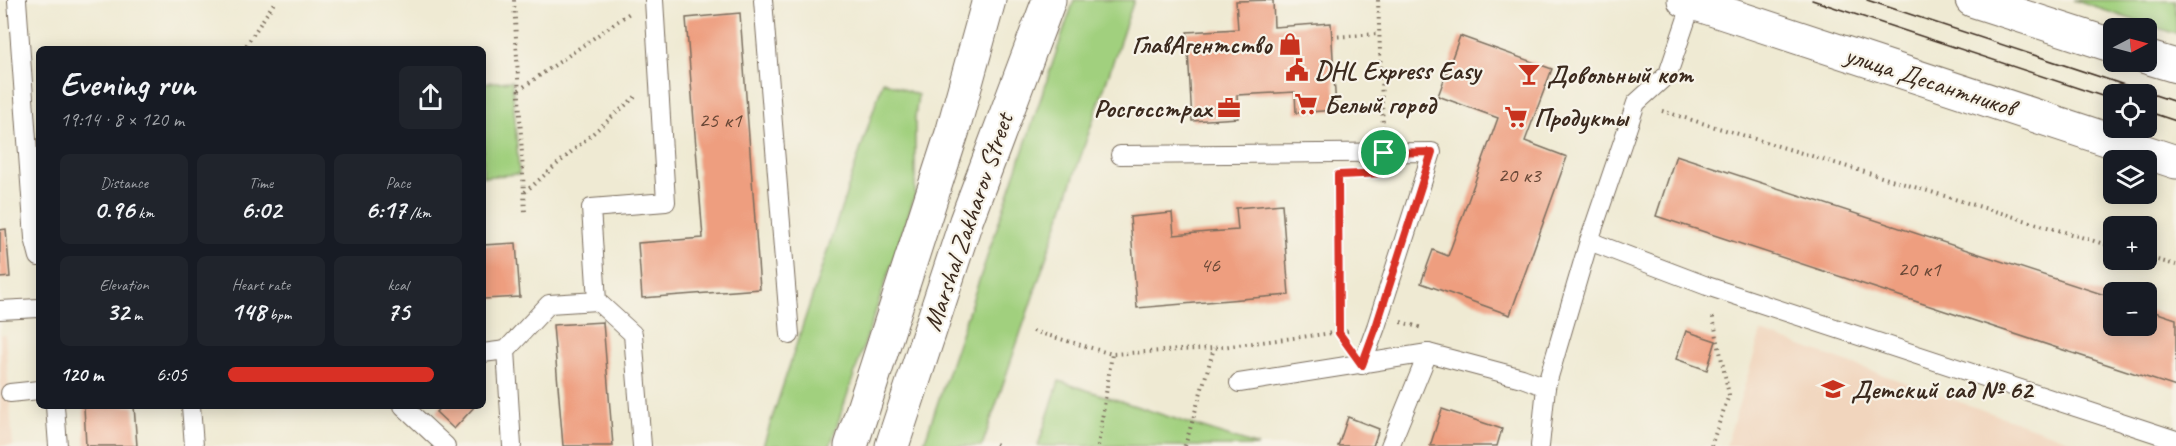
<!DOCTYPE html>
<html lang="en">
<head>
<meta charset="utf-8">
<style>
	:root { --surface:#171b24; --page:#20242c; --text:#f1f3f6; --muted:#9ea1a6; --accent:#d93025 }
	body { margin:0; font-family:Caveat,sans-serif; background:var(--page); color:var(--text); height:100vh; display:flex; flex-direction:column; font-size:22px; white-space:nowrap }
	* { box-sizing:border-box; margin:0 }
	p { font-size:20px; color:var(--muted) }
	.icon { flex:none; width:33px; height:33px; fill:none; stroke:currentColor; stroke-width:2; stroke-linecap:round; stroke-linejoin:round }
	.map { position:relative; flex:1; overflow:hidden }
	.details { position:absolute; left:36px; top:46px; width:450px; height:363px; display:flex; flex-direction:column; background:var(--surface); border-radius:9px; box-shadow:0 3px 15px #0003 }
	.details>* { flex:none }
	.needle { width:39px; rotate:84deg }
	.buttons { position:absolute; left:2103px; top:18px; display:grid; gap:12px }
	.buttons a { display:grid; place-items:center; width:54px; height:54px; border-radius:9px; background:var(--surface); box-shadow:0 3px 15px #0003; font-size:30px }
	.pin { position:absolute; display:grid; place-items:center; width:51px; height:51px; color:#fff; margin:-26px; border:3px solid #fff; border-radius:50%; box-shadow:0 2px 6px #0007 }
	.round { display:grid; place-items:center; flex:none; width:63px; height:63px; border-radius:9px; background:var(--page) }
	.overview { display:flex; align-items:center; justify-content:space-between; height:102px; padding:0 24px }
	h1 { font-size:33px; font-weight:700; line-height:45px }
	.figures { display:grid; grid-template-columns:repeat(3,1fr); gap:9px; height:102px; padding:6px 24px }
	.figures div { display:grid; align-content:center; border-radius:9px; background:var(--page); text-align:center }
	.figures b { font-size:26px; font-weight:700 }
	.figures small { font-size:16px; font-weight:400 }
	.figures p { font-size:16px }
	ul { padding:0 24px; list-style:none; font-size:20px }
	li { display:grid; grid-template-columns:96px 72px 1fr; align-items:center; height:45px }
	li i { height:15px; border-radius:8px; background:var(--accent) }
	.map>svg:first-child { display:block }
	.built { fill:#f1d5bd }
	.green { fill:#a1d07e; stroke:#6e7d4e; stroke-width:1.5 }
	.building { fill:#ee9e7f }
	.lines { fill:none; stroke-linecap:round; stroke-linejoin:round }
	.service-casing { stroke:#7a6d5d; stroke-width:20 }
	.tertiary-casing { stroke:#7a6d5d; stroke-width:35 }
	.path { stroke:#7a6d5d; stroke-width:4; stroke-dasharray:1.5 4.5; stroke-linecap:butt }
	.service { stroke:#fff; stroke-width:18 }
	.tertiary { stroke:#fff; stroke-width:33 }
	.tram { stroke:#3b2a1e; stroke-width:1.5 }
	.route-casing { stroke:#fff; stroke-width:12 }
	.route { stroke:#d93025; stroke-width:8 }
	.labels { text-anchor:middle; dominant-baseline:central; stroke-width:4.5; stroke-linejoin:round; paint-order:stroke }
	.number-label { font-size:22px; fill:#684736 }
	.poi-label { font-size:26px; font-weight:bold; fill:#3b2a1e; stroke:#f7f3e8; text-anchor:start }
	.street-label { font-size:26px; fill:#3b2a1e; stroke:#f7f3e8 }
</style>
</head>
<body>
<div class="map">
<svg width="2176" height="446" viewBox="0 0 2176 446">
	<rect width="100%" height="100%" fill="#f7f3e8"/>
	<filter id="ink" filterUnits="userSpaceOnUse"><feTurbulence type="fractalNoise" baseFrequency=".0167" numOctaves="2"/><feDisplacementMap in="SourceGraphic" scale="12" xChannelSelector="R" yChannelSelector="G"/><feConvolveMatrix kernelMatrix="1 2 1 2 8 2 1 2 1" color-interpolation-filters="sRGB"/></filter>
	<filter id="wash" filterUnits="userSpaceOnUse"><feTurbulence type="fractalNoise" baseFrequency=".008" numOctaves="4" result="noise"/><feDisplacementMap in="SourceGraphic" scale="24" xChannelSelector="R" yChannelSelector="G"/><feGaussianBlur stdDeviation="1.35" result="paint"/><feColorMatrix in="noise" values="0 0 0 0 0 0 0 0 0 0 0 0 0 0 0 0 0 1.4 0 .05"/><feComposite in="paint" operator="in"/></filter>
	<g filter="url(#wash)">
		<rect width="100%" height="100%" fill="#efead3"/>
		<!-- built -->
		<g class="built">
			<path d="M1761,332L2085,446H1726Z"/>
			<path d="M0,335H5L13,446H0Z"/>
		</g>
		<!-- green -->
		<g class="green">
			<path d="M1074,0H1134L982,446H923Z"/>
			<path d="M2073,0H2176V34Z"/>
			<path d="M512,81L519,174L483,177V83Z"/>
			<path d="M883,81L918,95L915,118V195L830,446H763Z"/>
			<path d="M1059,381L1258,446H1038Z"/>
		</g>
		<g id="blocks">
			<!-- building -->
			<g class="building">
				<path d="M1273,0L1274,27L1331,23L1336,110L1296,113L1295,92L1237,95L1238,118L1192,121L1187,32L1238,29L1236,1Z"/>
				<path d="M740,13L760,289L642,298L638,243L703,238L686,18Z"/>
				<path d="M1460,36L1552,69L1525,141L1567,157L1510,315L1421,283L1433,250L1448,256L1498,118L1438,96Z"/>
				<path d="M1676,155L2114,298V326H2146V309L2176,319V387L1656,216Z"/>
				<path d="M1282,204L1289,295L1137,308L1130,217L1172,213L1174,235L1208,232L1238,230L1236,208Z"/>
				<path d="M6,229L10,277L0,278V230Z"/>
				<path d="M516,243L520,297L483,299V245Z"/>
				<path d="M603,322L613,446H563L553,325Z"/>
				<path d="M1686,331L1716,341L1707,370L1676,359Z"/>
				<path d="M84,406H134L137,446H86Z"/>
				<path d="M441,406H475L454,429L436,412Z"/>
				<path d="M1442,409L1502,429L1497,446H1430Z"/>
				<path d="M1348,417L1379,429L1373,446H1338Z"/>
			</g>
		</g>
	</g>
	<g filter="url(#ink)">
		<use href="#blocks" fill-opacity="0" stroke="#7a6d5d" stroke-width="1.5"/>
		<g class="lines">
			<!-- service casing -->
			<g class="service-casing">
				<g id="service">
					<path d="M17,0L34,238L39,257"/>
					<path d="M763,0L790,335"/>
					<path d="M1692,3L1668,74L1636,103L1589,241L1707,286L2176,440"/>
					<path d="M1120,155L1432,152L1376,327L1362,365"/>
					<path d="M597,301L633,334L642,446"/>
					<path d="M0,310L39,308"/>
					<path d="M506,350L512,446"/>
					<path d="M483,353L506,350L549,304L597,301L591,208L666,202L654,0"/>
					<path d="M1428,353L1522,378L1546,387"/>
					<path d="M1239,383L1428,353L1390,446"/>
					<path d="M10,393L39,390"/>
					<path d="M55,406L58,446"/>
					<path d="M191,406L194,446"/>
					<path d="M403,406L446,446"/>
					<path d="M1540,446L1546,387L1589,241"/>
				</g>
			</g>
			<!-- tertiary casing -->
			<g class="tertiary-casing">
				<g id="tertiary">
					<path d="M1684,0L2176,162"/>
					<path d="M1972,0L2114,46"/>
					<path d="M2146,57L2176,66"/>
					<path d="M851,446L953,130L989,0"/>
					<path d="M892,446L966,221L1049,0"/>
				</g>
			</g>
			<!-- path -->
			<g class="path">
				<path d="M514,0L525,213"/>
				<path d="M1378,0L1383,128"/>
				<path d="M1332,37L1379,34"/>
				<path d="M243,50L276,0"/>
				<path d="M519,90L631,12"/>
				<path d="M1662,111L2114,247"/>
				<path d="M1338,177L1339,333L1346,342"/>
				<path d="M525,192L635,97"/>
				<path d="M2146,257L2176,265"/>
				<path d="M1401,322L1422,328"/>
				<path d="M1033,331L1112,354L1214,348L1349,331"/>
				<path d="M995,444L1000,446"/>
				<path d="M1098,446L1112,354"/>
				<path d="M1185,446L1214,348"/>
				<path d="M1711,446L1729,395L1712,313"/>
			</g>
			<!-- service -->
			<use href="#service" class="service"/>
			<!-- tertiary -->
			<use href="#tertiary" class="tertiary"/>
			<!-- tram -->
			<g class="tram">
				<path d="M1812,0L2114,100"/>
				<path d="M1867,0L2176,102"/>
				<path d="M2146,111L2176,121"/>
			</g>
		</g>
	</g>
	<g class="lines" filter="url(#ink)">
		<!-- route casing -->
		<g class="route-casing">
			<path id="route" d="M1432,152L1376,327L1362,365L1339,333L1338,175L1385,173L1384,153Z"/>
		</g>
		<!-- route -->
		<use href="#route" class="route"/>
	</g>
	<!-- icons -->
	<defs>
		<g id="shop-bare" transform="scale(1.8)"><path d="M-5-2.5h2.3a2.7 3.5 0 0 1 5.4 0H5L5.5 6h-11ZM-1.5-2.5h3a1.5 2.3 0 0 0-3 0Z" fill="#c8321e" stroke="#f7f3e8" stroke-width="2.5" paint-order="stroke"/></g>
		<g id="civic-bare" transform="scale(1.8)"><path d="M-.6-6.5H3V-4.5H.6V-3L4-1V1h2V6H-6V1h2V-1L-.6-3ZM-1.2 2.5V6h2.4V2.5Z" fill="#c8321e" stroke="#f7f3e8" stroke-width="2.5" paint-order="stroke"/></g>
		<g id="bar-bare" transform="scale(1.8)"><path d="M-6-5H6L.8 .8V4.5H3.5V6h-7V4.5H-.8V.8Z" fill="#c8321e" stroke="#f7f3e8" stroke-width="2.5" paint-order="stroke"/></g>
		<g id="supermarket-bare" transform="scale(1.8)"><path d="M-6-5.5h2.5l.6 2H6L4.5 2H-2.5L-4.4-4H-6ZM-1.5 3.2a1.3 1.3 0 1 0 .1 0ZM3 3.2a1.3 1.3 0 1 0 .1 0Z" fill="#c8321e" stroke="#f7f3e8" stroke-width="2.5" paint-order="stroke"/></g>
		<g id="office-bare" transform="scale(1.8)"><path d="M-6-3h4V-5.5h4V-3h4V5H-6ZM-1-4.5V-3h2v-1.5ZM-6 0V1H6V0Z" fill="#c8321e" stroke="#f7f3e8" stroke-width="2.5" paint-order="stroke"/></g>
		<g id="school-bare" transform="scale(1.8)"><path d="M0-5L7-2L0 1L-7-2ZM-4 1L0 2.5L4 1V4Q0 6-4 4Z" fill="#c8321e" stroke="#f7f3e8" stroke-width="2.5" paint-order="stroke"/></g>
	</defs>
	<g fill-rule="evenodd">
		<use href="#shop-bare" x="1290" y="44"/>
		<use href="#civic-bare" x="1297" y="70"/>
		<use href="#bar-bare" x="1529" y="74"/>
		<use href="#supermarket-bare" x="1306" y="104"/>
		<use href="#office-bare" x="1229" y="108"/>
		<use href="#supermarket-bare" x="1516" y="117"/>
		<use href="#school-bare" x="1833" y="389"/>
	</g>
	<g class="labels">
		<!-- number labels -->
		<g class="number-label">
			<text x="720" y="120">25 к1</text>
			<text x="1519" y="175">20 к3</text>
			<text x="1210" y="265">46</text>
			<text x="1919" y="269">20 к1</text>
		</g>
		<!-- poi labels -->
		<g class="poi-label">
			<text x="1272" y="44" text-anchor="end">ГлавАгентство</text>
			<text x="1315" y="70">DHL Express Easy</text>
			<text x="1547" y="74">Довольный кот</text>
			<text x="1324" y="104">Белый город</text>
			<text x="1211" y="108" text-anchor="end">Росгосстрах</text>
			<text x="1534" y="117">Продукты</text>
			<text x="1851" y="389">Детский сад № 62</text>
		</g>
		<!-- street labels -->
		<g class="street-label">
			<text transform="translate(1930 81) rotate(18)">улица Десантников</text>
			<text transform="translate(968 222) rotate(-71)">Marshal Zakharov Street</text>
		</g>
	</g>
</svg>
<div class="buttons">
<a><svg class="needle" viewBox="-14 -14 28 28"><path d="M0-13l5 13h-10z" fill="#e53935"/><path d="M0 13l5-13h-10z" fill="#9ea1a6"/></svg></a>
<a><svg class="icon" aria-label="locate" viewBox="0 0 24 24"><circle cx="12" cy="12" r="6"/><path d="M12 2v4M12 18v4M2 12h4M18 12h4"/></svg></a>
<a><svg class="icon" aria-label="layers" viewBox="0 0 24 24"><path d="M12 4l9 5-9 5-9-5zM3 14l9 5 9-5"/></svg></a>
<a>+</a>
<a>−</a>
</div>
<div class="pin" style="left:1384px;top:153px;background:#1e9e55"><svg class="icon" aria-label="arrive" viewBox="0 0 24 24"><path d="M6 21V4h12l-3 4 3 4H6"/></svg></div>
<section class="details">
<div class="overview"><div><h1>Evening run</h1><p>19:14 · 8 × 120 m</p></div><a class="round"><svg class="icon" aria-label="share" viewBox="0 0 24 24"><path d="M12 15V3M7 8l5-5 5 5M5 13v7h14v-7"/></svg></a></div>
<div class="figures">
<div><p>Distance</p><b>0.96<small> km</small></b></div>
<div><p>Time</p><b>6:02</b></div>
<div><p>Pace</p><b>6:17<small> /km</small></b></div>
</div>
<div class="figures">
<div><p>Elevation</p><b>32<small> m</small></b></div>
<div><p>Heart rate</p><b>148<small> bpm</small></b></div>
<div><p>kcal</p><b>75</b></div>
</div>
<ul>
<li><b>120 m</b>6:05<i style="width:88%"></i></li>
</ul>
</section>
</div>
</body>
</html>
